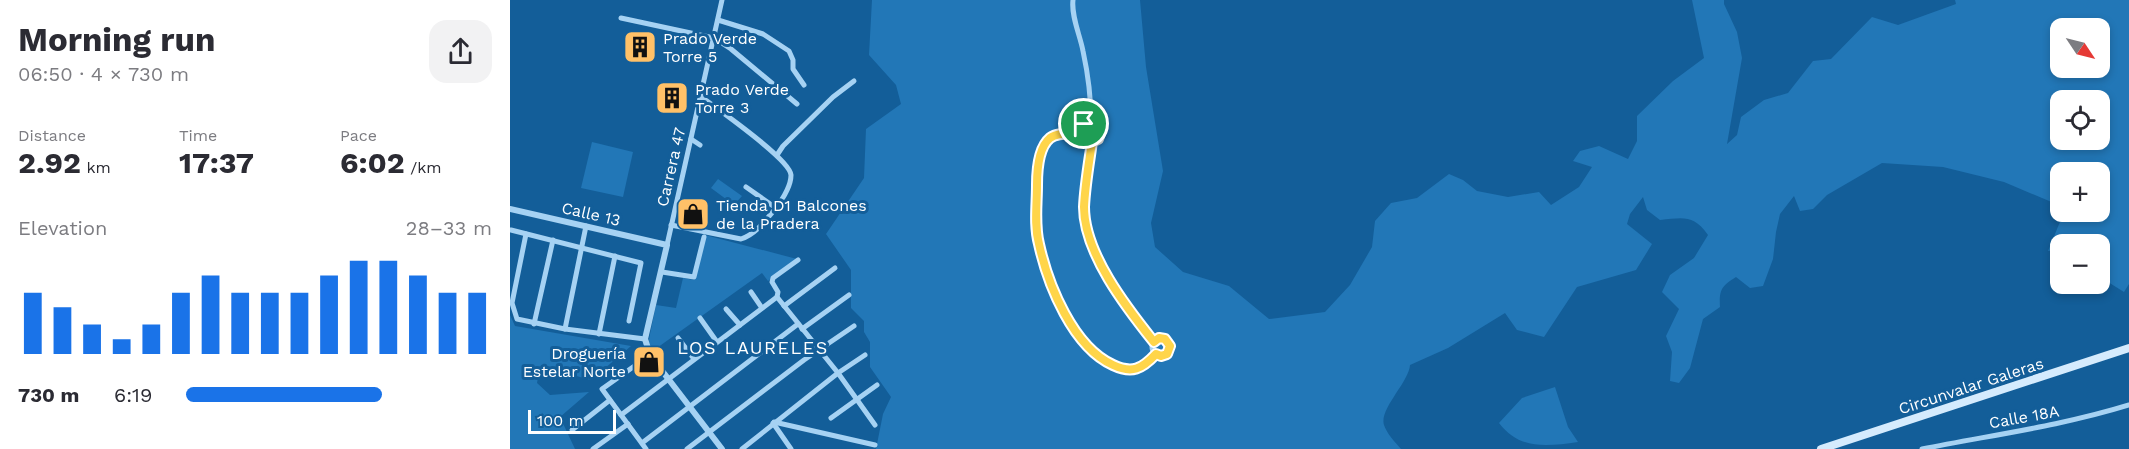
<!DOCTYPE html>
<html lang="en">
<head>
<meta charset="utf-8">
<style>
	:root { --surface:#fff; --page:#f2f2f3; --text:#2b2b33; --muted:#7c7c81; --accent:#1a73e8 }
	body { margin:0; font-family:"Work Sans",sans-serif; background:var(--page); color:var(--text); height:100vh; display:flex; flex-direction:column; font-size:22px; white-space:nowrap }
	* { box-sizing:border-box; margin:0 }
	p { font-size:20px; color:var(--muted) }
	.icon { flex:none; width:33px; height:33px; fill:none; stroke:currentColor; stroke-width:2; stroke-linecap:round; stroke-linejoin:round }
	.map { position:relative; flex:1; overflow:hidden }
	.details { display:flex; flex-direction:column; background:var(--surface); width:510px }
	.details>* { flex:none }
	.needle { width:39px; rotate:125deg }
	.buttons { position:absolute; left:1540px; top:18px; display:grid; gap:12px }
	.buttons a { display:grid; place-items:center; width:60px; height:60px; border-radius:12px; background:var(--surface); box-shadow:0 3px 9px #0003; font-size:30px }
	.scale { position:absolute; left:18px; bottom:15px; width:88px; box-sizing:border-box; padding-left:6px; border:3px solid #fff; border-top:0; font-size:16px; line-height:21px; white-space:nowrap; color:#fff; -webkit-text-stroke:4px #135e99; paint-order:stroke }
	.pin { position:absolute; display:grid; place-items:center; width:51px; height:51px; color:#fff; margin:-26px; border:3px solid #fff; border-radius:50%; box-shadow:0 2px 6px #0007 }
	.round { display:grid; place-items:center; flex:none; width:63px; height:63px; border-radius:18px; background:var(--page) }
	.summary { display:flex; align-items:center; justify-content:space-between; height:102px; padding:0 18px }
	h1 { font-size:33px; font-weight:700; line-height:45px }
	.stats { display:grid; grid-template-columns:repeat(3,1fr); gap:9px; height:102px; padding:6px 18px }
	.stats div { display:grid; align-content:center }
	.stats b { font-size:30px; font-weight:700 }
	.stats small { font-size:16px; font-weight:400 }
	.stats p { font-size:16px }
	.chart { height:168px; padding:12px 18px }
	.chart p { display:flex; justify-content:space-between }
	.chart svg { width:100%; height:108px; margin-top:6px; stroke:var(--accent); stroke-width:6 }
	ul { padding:0 18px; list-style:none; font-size:20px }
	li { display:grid; grid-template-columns:96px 72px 1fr; align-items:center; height:45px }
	li i { height:15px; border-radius:8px; background:var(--accent) }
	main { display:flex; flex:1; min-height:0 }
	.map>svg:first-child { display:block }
	.green { fill:#2277b7; fill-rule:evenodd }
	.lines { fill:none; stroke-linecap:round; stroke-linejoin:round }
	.minor { stroke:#a6d2f3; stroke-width:5 }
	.tertiary { stroke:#a6d2f3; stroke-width:6 }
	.secondary { stroke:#d5ebfd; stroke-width:8 }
	.route-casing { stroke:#fff; stroke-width:12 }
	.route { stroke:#ffd54a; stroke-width:8 }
	.labels { text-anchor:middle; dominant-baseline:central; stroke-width:6; stroke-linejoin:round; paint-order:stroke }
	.poi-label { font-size:16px; fill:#fff; stroke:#135e99; text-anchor:start }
	.street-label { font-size:16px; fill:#fff; stroke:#135e99 }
	.neighbourhood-label { font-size:18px; letter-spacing:1.5px; fill:#fff; stroke:#135e99 }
</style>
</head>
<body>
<main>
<section class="details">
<div class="summary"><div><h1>Morning run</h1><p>06:50 · 4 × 730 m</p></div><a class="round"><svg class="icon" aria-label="share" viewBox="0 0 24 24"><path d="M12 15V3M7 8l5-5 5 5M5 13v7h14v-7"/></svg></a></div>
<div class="stats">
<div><p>Distance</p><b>2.92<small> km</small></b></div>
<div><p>Time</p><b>17:37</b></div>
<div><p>Pace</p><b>6:02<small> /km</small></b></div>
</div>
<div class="chart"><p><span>Elevation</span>28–33 m</p>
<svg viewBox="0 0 160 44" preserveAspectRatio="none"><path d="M5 44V19M15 44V25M25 44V32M35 44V38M45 44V32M55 44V19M65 44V12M75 44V19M85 44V19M95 44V19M105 44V12M115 44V6M125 44V6M135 44V12M145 44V19M155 44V19"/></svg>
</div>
<ul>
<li><b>730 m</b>6:19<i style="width:64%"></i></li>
</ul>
</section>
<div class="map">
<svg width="1619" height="449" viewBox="0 0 1619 449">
	<rect width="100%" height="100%" fill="#135e99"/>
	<!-- green -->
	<g class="green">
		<path d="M362,0H630L636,67L653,171L641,223L645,247L673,272L719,286L759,319L815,312L840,285L862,247L865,221L881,203L907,198L939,174L953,180L967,191L998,197L1029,192L1041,205L1069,187L1082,167L1063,161L1070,151L1089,146L1118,159L1127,141V116L1163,81L1194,58L1182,0H1214V4L1227,32L1232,58L1217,144L1227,135L1231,117L1254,100L1278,93L1303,61L1321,59L1362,17L1388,25L1446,4L1445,0H1619V284L1614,292L1590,277V244H1551V250L1538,251L1554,212H1590V172H1551V206L1494,182L1433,167L1372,163L1317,195L1303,209L1290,211L1284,196L1270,214L1266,232L1263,259L1253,286L1240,288L1226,277C1212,286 1209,289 1210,307L1193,319L1180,368L1169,383L1160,381L1162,352L1156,336L1169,309L1152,292L1160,275L1184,258L1198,235C1183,214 1173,218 1150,220L1137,210L1133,197L1120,214L1117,224L1142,244L1126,270L1067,287L1034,337L1007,330L995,313L938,348L900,365C899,382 869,409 874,425C877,434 885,442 891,449H366L373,414L381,397L360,367V342L354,332V321L341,308V270L316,234L354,178L356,129L391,104L386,85L359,55ZM1551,28H1590V68H1551ZM1551,100H1590V140H1551Z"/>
		<path d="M82,142L123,152L113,197L71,188Z"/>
		<path d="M208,179L232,196L224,205L201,188Z"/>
		<path d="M195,235L287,259L258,281L252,273L144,350L139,345V339L146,305L166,308L173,278L184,280Z"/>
		<path d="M0,315L5,326L121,346L81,380L37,368L29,372L27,383L40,395L79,392L50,417L65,449H0Z"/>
		<path d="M1045,387L1058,427L1068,442C1034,447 1009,449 989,423L1012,398Z"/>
	</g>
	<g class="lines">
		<!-- minor -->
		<g class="minor">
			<path d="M563,0C561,16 570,35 573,51C578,74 581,97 581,121"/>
			<path d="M111,18L204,38L221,49L287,104"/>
			<path d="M208,20L253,34L279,51L283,60V69L294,85"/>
			<circle cx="581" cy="131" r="10"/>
			<path d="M571,133C561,134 548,132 540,138C526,149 527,174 527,190C527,208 525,226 529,244C538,285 563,347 603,365C622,374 633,369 646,354"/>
			<path d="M181,139L190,145"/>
			<path d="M582,142C579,163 575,185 574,207C574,253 616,307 644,342"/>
			<path d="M267,155L273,146L323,97L344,81"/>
			<path d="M236,187L266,208"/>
			<path d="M161,225L231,239C246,234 255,221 265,209C272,200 281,187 281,175C280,159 206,108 190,96"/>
			<path d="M1,230L131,263L119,321"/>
			<path d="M16,234L2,303L7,319L55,329L135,339"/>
			<path d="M157,245L212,0"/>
			<path d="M288,260L263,278L262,282L268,292L267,297L328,373L365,425"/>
			<path d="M152,272L184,277L194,237"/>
			<path d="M241,292L252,308"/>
			<path d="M274,306L325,268"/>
			<path d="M216,309L230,325"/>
			<path d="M190,318L207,342"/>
			<path d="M24,324L43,240"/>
			<path d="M55,329L76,226"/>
			<path d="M292,329L339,295"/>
			<path d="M89,334L105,256"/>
			<path d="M168,338L184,359"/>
			<circle cx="651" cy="347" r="9"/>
			<path d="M111,415L267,297"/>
			<path d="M321,418L367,385"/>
			<path d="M264,422L365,445"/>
			<path d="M263,423L281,449"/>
			<path d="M62,430L100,400"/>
			<path d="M132,443L288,324"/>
			<path d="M83,449L118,424"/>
			<path d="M136,449L92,389L140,355"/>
			<path d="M177,449L294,360L344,326"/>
			<path d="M232,449L328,373L355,355"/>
			<path d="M1412,449C1482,435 1551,426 1619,405"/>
		</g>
		<!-- tertiary -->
		<path class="tertiary" d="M0,209L157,245L135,339L140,355L212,449"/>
		<!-- secondary -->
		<path class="secondary" d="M1311,449L1619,348"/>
	</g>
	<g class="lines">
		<!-- route casing -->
		<g class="route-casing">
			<path id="route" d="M578,122L587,123L591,131L588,139L582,142C579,163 575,185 574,207C574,253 616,307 644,342L649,338L655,339L660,346L657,354L651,356L646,354C632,369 622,374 603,365C563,347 538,285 529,244C524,225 527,205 527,185C527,171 528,148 540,138C548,132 561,134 571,133L572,126Z"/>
		</g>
		<!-- route -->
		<use href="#route" class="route"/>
	</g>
	<!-- icons -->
	<defs>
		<g id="building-square" transform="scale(1.725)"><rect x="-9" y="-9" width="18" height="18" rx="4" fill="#ffc168" stroke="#135e99"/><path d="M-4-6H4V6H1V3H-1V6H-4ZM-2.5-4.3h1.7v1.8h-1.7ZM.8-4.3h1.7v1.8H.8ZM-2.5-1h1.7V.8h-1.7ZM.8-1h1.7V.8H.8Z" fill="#111"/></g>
		<g id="shop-square" transform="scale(1.725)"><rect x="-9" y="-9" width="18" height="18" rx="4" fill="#ffc168" stroke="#135e99"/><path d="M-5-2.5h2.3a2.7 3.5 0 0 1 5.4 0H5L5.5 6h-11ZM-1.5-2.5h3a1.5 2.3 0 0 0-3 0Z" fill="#111"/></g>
	</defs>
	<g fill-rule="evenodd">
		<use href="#building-square" x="130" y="47"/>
		<use href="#building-square" x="162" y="98"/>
		<use href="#shop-square" x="183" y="214"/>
		<use href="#shop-square" x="139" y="362"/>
	</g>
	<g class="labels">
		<!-- poi labels -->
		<g class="poi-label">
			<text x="153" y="38">Prado Verde<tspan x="153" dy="18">Torre 5</tspan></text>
			<text x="185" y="89">Prado Verde<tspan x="185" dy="18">Torre 3</tspan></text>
			<text x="206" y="205">Tienda D1 Balcones<tspan x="206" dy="18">de la Pradera</tspan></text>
			<text x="116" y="353" text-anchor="end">Droguería<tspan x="116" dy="18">Estelar Norte</tspan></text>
		</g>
		<!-- street labels -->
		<g class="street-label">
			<text transform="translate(161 167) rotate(-77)">Carrera 47</text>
			<text transform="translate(81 214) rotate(13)">Calle 13</text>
			<text transform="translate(1461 386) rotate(-18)">Circunvalar Galeras</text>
			<text transform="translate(1514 417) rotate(-10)">Calle 18A</text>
		</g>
		<!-- neighbourhood labels -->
		<g class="neighbourhood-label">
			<text x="243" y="347">LOS LAURELES</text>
		</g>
	</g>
</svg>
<div class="buttons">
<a><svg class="needle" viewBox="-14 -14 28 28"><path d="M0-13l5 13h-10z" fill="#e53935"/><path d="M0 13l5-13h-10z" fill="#7c7c81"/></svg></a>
<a><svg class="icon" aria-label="locate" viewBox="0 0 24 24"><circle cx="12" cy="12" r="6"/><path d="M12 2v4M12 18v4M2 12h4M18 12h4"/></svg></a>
<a>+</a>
<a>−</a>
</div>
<div class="scale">100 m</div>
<div class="pin" style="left:574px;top:124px;background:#1e9e55"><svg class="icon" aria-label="arrive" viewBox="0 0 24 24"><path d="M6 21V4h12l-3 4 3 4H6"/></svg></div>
</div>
</main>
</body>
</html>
